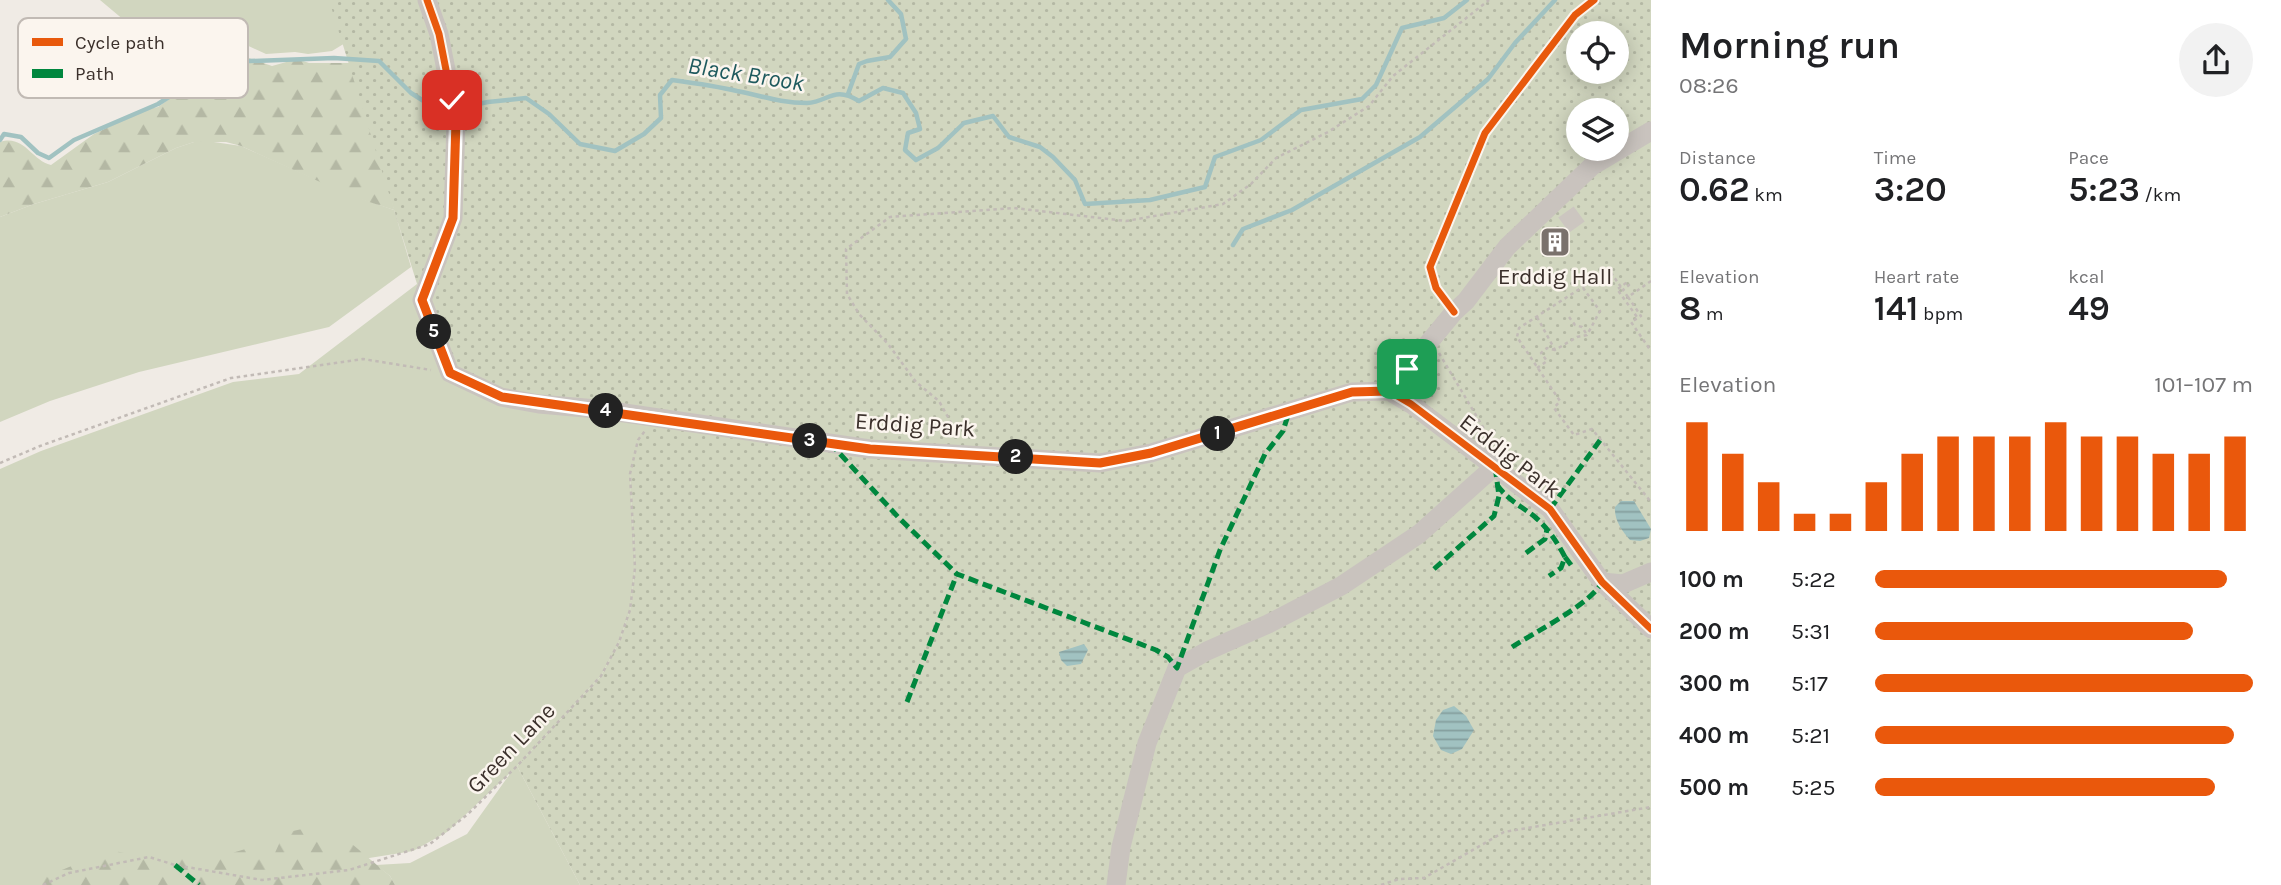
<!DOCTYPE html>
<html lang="en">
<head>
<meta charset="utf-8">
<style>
	:root { --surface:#fff; --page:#f2f2f2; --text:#202124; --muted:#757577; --accent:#ea580c }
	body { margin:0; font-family:Karla,sans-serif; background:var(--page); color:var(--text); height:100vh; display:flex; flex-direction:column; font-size:26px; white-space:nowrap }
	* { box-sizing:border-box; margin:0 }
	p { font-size:23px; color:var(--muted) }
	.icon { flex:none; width:38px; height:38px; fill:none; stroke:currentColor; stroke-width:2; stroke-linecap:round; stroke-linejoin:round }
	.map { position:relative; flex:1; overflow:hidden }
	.sheet { display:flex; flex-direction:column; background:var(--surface); width:630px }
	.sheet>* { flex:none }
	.tools { position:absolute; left:1566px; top:21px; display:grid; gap:14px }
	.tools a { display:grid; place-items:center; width:63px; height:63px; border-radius:50%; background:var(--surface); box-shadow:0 4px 18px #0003; font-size:35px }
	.pin { position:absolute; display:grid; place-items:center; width:60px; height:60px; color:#fff; margin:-30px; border-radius:14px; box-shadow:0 4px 10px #0006 }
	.km { position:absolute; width:35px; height:35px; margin:-18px; border-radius:50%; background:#222; color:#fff; font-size:19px; line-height:35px; text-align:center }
	.round { display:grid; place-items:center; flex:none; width:74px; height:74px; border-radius:37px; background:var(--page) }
	.head { display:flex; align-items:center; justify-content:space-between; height:119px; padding:0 28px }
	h1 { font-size:38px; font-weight:600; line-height:52px }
	.metrics { display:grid; grid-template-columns:repeat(3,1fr); gap:10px; height:119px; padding:7px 28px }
	.metrics div { display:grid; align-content:center }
	.metrics b { font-size:35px; font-weight:600 }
	.metrics small { font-size:19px; font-weight:400 }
	.metrics p { font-size:19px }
	.chart { height:196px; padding:14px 28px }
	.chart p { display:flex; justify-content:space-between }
	.chart svg { width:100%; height:126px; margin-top:7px; stroke:var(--accent); stroke-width:6 }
	ul { padding:0 28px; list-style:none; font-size:23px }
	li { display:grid; grid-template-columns:112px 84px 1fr; align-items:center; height:52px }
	li i { height:18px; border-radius:9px; background:var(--accent) }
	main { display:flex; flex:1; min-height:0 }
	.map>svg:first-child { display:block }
	.grass { fill:#d1d6bf }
	.forest { fill:url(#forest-firs) }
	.park { fill:url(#park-dots); fill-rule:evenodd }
	.water { fill:url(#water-rules) }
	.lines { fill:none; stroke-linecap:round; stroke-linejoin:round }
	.stream { stroke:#a1c2c1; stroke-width:4.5 }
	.minor-tunnel { stroke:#ccc6c0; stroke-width:19; stroke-dasharray:19 10; stroke-linecap:butt }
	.path { stroke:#c2bbb6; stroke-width:2.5; stroke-dasharray:3.5 3.5; stroke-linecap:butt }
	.minor { stroke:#c9c3be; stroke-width:19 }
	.quiet { stroke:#00873e; stroke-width:5; stroke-dasharray:10 5; stroke-linecap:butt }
	.cycleway-casing { stroke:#fbf5ee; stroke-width:11 }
	.cycleway { stroke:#e8590c; stroke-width:7 }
	.route-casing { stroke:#fff; stroke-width:14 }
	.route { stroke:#ea580c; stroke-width:9 }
	.labels { text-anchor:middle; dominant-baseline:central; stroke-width:5; stroke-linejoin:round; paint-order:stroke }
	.poi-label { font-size:23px; fill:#3b302b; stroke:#fbf5ee }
	.street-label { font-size:23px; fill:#3b302b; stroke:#fbf5ee }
	.water-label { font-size:24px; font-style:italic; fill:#1f5a5e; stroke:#fbf5ee }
	.key { fill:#fbf5ee; stroke:#c1bab4; stroke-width:2 }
	.key-label { font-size:19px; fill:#3b302b }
</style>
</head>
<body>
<main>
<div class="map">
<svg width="1651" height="885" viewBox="0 0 1651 885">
	<defs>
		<pattern id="forest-firs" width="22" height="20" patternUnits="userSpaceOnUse" patternTransform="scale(1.75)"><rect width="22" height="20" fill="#d1d6bf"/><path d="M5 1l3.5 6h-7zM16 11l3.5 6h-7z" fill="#b4b8a4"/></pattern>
		<pattern id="park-dots" width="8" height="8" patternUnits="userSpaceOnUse" patternTransform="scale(1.75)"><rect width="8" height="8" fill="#d1d6bf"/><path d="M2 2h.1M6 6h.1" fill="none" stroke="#b4b8a4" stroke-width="1.8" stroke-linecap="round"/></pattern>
		<pattern id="water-rules" width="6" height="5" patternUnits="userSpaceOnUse" patternTransform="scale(1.75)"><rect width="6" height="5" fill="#a1c2c1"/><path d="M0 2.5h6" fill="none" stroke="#849e9d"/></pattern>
	</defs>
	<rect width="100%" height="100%" fill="#f0ebe5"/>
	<!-- grass -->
	<g class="grass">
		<path d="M100,0H416L332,51L308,54L295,52L266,54L240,42L217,52L199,75L187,73Z"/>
		<path d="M207,141L241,146L351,195L394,210L411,267L329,327L139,372L50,401L0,422V217L34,204L108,182L176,148L194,142Z"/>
		<path d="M417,284L422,300L657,418L630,474L635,568L630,610L619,642L601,676L517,766L580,885H395L390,876L376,865L410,863L467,834L512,771L447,832L413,851L313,867L60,885H0V469L41,451L233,382L299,374Z"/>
	</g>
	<!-- forest -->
	<g class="forest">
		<path d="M246,57L272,66L297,59L309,63H352L411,267L394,210L351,196L241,146L226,142H194L176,148L108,182L34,204L0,217V142C24,134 31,160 51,165L94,134L144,110L158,107L175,95L188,92L207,95L221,70Z"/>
		<path d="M311,827L326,853L352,844L390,876L395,885H22C46,874 83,866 101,848L129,854L155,853L212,859L252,847L274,855L284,833Z"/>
	</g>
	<!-- park -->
	<path class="park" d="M329,0H1651V885H580L517,766L601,676L619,642L630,610L635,568L630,474L638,440L656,419L539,404L450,373L422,300ZM1578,33H1617V72H1578ZM1578,110H1617V149H1578Z"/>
	<!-- water -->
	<g class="water">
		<path d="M1621,501H1634L1651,529L1649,538L1640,541L1630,540C1622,531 1614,520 1615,507Z"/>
		<path d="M1084,644L1088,650L1081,664L1067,666L1061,660L1059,652Z"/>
		<path d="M1454,706L1466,716L1474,730L1462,749L1451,754L1441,750L1433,736L1436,720L1443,710Z"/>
	</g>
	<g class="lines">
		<!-- stream -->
		<g class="stream">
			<path d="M848,94L859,64L867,61L890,57L906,39L901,14L888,0"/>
			<path d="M458,108L488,102L526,98L549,114L580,144L615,151L644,134L661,118L660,95L672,80C694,83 716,86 737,91C762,96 781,103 807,103C829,102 833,85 859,101L883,88L903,93L916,113L920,129L908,133L905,150L916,160L938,148L964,123L993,116L1009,137L1040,147L1053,157L1075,180L1085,204L1150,200L1205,187L1215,157L1261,140L1301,110L1362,99L1376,85L1402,28L1444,18L1467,0"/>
			<path d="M0,140L4,134L21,137L38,153L49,158L74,140L158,104L186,86L200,85L223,62L334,58L379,61L411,93L441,112L450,110"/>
			<path d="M1233,245L1243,229L1292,210L1420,137L1488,79L1515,43L1555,0"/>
		</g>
		<!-- minor-tunnel -->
		<path class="minor-tunnel" d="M1566,212L1577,227"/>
		<!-- path -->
		<g class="path">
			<path d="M1651,281L1628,297L1623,290L1629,285L1627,282L1621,287L1609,270L1519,328L1517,337L1560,401L1554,408L1574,435L1592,429L1651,502"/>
			<path d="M1621,287L1617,289L1637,317"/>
			<path d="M1628,297L1641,316L1631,322L1651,351"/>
			<path d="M1537,317L1555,350L1577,337L1587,335L1600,311L1583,288"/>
			<path d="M1569,317L1575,325L1582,327L1587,335"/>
			<path d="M1439,353L1493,444"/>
			<path d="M1537,368L1547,361L1541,353L1547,348L1555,350"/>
			<path d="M954,437V428L939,401L916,382L888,344L859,314L847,294L846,249L890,217L1014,208L1126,221L1223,204L1251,184L1276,158L1328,132L1369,106L1393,76L1489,0"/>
			<path d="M0,463L40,446L231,378L363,359L431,370"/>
			<path d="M43,885L69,873L149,857L175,865L262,880L349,870L430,844L468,814L517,766L601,676L619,642L630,610L635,568L630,474L638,440L645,431"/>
			<path d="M1381,885L1399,879L1424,878L1504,832L1651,807"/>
		</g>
		<!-- minor -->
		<g class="minor">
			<path d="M427,0L439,34L456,121L453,218L422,300L450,373L501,397L539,404L597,409L870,449L1100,463L1151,453L1352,392L1389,391L1411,404L1550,509L1602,582L1651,629"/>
			<path d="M1389,391L1454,312L1466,301L1507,247L1592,166L1651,131"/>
			<path d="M1602,582L1623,584L1651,572"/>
			<path d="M1116,885L1121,847L1147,743L1177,668L1207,651L1268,624L1341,586L1419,534L1495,466"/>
		</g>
		<!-- quiet -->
		<g class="quiet">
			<path d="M830,443L899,518L957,574L1156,650L1168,657L1177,668L1220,550L1265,454L1283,431L1289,412"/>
			<path d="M1497,485C1510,502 1520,505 1535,517C1548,528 1557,542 1565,557L1561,568L1549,576"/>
			<path d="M1550,509L1601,439"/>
			<path d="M1526,553L1545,539L1547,529"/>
			<path d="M1565,557L1574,569"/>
			<path d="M1434,569L1494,516L1499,496L1495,466"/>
			<path d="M1512,647C1535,632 1591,604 1602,582"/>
			<path d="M907,702L957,574"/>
			<path d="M175,865L199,885"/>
		</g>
		<!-- cycleway casing -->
		<g class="cycleway-casing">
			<g id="cycleway">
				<path d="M427,0L439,34L456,121L453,218L422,300L450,373L501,397L539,404L597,409L870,449L1100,463L1151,453L1352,392L1389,391L1411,404L1550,509L1602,582L1651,629"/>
				<path d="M1454,312L1436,288L1430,267L1485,133L1575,15L1594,0"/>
			</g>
		</g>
		<!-- cycleway -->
		<use href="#cycleway" class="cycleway"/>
	</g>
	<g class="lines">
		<!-- route casing -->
		<g class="route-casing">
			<path id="route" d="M452,100L456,121L453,218L422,300L450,373L502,397L870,449L1100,463L1151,453L1352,392L1389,391L1407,369"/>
		</g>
		<!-- route -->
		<use href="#route" class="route"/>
	</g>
	<!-- icons -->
	<defs>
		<g id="building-square" transform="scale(1.575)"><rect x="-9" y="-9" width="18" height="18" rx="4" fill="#7a716c" stroke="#fbf5ee"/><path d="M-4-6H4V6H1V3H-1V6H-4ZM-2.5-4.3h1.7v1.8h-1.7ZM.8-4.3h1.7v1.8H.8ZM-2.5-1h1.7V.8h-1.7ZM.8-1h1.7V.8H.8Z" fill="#fff"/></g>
	</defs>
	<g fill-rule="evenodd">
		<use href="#building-square" x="1555" y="242"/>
	</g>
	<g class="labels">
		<!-- poi labels -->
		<g class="poi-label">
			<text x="1555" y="276">Erddig Hall</text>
		</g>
		<!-- street labels -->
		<g class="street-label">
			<text transform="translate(915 425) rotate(4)">Erddig Park</text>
			<text transform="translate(1510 456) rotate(38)">Erddig Park</text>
			<text transform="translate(511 748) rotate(-46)">Green Lane</text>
		</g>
		<!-- water labels -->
		<g class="water-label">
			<text transform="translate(746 74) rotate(9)">Black Brook</text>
		</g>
	</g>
	<!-- legend -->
	<rect x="18" y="18" width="230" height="80" rx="10" class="key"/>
	<rect x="32" y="38" width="31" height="8" fill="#e8590c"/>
	<rect x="32" y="69" width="31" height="9" fill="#00873e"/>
	<g class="key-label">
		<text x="75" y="49">Cycle path</text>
		<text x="75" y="80">Path</text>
	</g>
</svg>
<div class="tools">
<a><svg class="icon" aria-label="locate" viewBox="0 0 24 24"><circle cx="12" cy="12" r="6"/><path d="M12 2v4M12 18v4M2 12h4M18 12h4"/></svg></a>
<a><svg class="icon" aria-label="layers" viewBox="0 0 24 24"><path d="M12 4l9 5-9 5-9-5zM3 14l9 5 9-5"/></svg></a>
</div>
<div class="pin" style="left:1407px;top:369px;background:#1e9e55"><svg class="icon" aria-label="arrive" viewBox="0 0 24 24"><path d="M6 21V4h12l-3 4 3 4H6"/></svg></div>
<div class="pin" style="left:452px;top:100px;background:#d93025"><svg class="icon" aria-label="check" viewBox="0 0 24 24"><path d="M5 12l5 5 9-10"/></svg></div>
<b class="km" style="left:1218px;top:434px">1</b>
<b class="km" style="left:1016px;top:457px">2</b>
<b class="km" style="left:810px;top:441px">3</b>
<b class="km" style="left:606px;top:411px">4</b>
<b class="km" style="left:434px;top:332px">5</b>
</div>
<section class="sheet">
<div class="head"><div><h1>Morning run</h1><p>08:26</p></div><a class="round"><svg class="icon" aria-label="share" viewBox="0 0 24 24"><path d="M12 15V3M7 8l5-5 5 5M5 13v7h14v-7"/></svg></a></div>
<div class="metrics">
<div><p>Distance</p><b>0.62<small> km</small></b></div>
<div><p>Time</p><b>3:20</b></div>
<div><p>Pace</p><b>5:23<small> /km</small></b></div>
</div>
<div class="metrics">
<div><p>Elevation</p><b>8<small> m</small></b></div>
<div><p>Heart rate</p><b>141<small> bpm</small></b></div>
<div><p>kcal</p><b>49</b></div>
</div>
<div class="chart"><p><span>Elevation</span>101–107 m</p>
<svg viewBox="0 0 160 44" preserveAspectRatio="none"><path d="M5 44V6M15 44V17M25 44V27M35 44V38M45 44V38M55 44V27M65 44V17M75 44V11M85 44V11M95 44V11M105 44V6M115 44V11M125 44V11M135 44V17M145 44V17M155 44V11"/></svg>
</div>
<ul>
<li><b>100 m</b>5:22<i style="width:93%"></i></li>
<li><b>200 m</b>5:31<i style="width:84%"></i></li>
<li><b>300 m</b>5:17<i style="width:100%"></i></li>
<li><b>400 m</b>5:21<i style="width:95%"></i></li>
<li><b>500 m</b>5:25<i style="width:90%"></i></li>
</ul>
</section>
</main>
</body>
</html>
